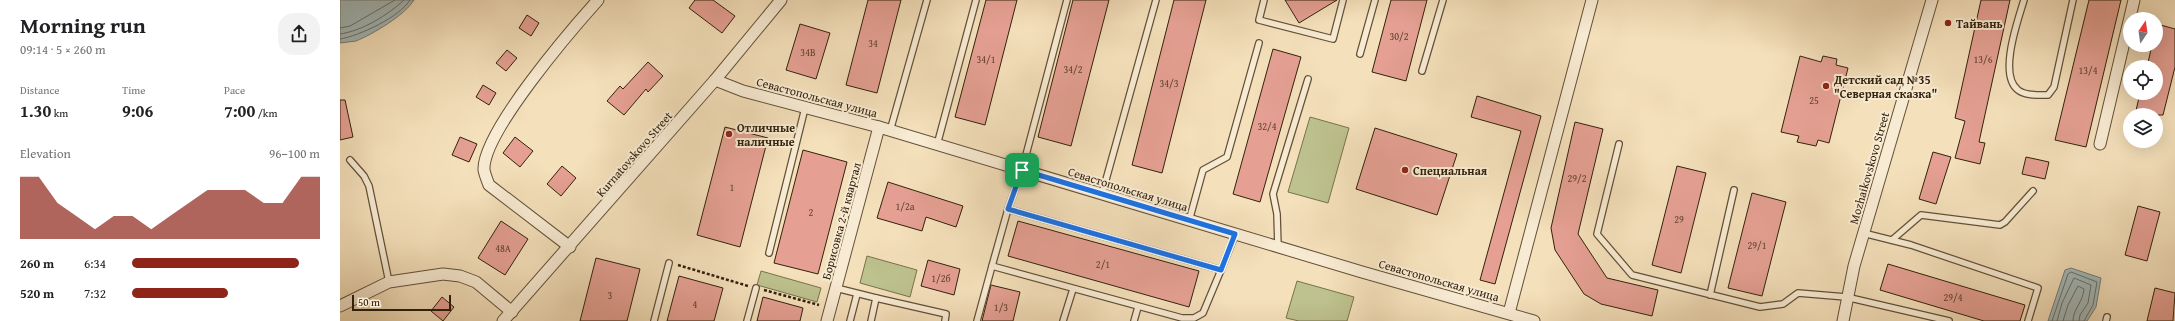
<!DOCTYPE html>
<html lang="en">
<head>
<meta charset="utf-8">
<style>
	:root { --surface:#fff; --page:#f2f2f2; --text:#202124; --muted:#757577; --accent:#8f2418 }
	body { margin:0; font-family:"Gentium Book Plus",serif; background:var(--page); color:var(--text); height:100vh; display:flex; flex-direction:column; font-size:15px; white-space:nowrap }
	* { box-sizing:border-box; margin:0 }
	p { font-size:13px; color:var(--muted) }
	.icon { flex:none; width:22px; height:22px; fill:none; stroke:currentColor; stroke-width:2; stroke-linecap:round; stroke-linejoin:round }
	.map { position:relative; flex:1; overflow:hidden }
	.details { display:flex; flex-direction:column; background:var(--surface); width:340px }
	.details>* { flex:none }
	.needle { width:26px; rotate:13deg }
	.fabs { position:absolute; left:1783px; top:12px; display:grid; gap:8px }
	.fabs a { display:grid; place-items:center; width:40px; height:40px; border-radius:50%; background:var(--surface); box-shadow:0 4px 16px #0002; font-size:20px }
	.scale { position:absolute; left:12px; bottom:10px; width:99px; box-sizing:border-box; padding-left:4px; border:2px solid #32210b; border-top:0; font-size:11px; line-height:14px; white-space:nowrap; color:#32210b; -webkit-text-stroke:3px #f8ebd3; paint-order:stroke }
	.pin { position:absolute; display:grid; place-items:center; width:34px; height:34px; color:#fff; margin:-17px; border-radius:8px; box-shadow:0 2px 6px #0006 }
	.round { display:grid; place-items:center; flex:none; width:42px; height:42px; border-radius:16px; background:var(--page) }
	.headline { display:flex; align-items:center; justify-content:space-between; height:68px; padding:0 20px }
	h1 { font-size:22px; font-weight:600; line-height:30px }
	.metrics { display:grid; grid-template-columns:repeat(3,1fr); gap:6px; height:68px; padding:4px 20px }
	.metrics div { display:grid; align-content:center }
	.metrics b { font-size:17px; font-weight:600 }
	.metrics small { font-size:11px; font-weight:400 }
	.metrics p { font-size:11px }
	.chart { height:112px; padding:8px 20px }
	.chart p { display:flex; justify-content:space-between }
	.chart svg { width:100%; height:72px; margin-top:4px; fill:var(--accent); opacity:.7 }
	ul { padding:0 20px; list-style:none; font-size:13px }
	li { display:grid; grid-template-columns:64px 48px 1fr; align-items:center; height:30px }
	li i { height:10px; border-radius:5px; background:var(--accent) }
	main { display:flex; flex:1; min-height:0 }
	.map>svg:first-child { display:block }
	.green { fill:#bdc28e; stroke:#78724c }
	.water { fill:#a2babc; stroke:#757d75 }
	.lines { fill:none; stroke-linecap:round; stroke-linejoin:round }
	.shore { stroke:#6a6e64; stroke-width:1 }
	.building { fill:#e5a093; stroke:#32210b }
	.lane-casing { stroke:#625137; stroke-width:8 }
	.street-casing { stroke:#625137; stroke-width:13 }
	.path { stroke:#32210b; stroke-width:2.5; stroke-dasharray:3 2; stroke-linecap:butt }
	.lane { stroke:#f8ebd3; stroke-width:5.5 }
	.street { stroke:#f8ebd3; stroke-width:11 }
	.route-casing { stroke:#fff; stroke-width:8 }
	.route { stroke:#1a73e8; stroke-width:5 }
	.poi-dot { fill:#8f2418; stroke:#f8ebd3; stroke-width:1.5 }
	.labels { text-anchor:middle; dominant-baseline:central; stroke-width:4; stroke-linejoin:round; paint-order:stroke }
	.number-label { font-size:10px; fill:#5f412d }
	.poi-label { font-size:12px; font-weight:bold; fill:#32210b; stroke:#f8ebd3; text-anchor:start }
	.street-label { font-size:12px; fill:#32210b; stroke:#f8ebd3 }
</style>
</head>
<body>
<main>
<section class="details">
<div class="headline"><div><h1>Morning run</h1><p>09:14 · 5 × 260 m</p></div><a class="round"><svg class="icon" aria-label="share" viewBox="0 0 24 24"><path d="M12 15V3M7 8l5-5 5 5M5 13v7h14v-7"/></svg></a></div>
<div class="metrics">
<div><p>Distance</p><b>1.30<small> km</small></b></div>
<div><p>Time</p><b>9:06</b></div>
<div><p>Pace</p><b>7:00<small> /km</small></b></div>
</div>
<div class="chart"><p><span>Elevation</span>96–100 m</p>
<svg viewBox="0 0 160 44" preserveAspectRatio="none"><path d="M0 44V6L10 6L20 22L30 30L40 38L50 30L60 30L70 38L80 30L90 22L100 14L110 14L120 14L130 22L140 22L150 6L160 6V44z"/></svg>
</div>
<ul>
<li><b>260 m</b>6:34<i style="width:89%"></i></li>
<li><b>520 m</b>7:32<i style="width:51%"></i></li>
</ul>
</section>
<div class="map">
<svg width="1835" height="321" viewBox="0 0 1835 321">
	<rect width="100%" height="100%" fill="#f4e0bb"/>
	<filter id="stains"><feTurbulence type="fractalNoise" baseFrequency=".005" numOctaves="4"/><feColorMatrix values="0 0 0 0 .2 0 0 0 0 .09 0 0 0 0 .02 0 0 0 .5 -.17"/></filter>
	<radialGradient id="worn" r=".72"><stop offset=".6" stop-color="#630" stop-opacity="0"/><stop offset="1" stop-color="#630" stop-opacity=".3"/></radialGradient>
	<!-- green -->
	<g class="green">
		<path d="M970,117L1009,128L988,203L948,192Z"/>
		<path d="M527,256L577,270L570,297L520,283Z"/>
		<path d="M421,271L481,288L477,302L417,285Z"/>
		<path d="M957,281L1014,297L1007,321H959L946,318Z"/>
	</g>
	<!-- water -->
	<g class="water">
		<path d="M0,0H74C65,15 33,34 16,41C11,42 5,42 0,43Z"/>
		<path d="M1731,268L1761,278L1756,307L1747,321H1708L1725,270Z"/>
	</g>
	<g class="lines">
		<!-- shore -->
		<g class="shore">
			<path d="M0,28L10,26L55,0"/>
			<path d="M0,34C22,31 48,15 64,0"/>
			<path d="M0,39C19,36 60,17 70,0"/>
			<path d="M1712,321L1728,274L1731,272L1757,282L1753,305L1744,321"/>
			<path d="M1717,321L1722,303L1734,278L1751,285L1748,303L1740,315L1739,321"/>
			<path d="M1723,321L1728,305L1738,286L1744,289C1743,302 1733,309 1733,321"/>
		</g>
	</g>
	<!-- building -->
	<g class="building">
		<path d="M355,0H373L395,16L382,33L349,8Z"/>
		<path d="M528,0H561L537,93L506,85Z"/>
		<path d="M646,0H677L645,125L615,117Z"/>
		<path d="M733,0H769L731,146L698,137Z"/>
		<path d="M834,0H866L822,173L792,165Z"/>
		<path d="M945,0H997L959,23Z"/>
		<path d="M1051,0H1087L1066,81L1032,72Z"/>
		<path d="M1641,0H1670L1639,142L1645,143L1640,164L1615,158L1625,121L1615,118Z"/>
		<path d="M1749,0H1781L1746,147L1715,140Z"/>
		<path d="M187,15L199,23L191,36L179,28Z"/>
		<path d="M460,24L490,33L476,79L446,70Z"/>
		<path d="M1817,24L1835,29V67L1823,115H1795L1800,93H1816V67H1807L1812,45H1816Z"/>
		<path d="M933,49L961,57L920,202L893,194Z"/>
		<path d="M167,50L177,58L166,71L156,63Z"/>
		<path d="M1460,56L1481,62L1483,56L1497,59L1496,65L1508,68L1489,143L1478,140L1476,146L1457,142L1459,136L1441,132Z"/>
		<path d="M308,62L323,76L308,92L306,89L284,115L267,101L280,86L283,89Z"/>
		<path d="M143,85L156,93L149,105L136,97Z"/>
		<path d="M1137,96L1201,116L1155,284L1140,280L1181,131L1131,117Z"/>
		<path d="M0,100H5L13,137L0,140Z"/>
		<path d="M1235,122L1263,129L1238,234L1267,278L1318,290L1312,316L1261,304L1244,294L1215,250L1211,228Z"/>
		<path d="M385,127L428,138L400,247L357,235Z"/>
		<path d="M1035,128L1117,154L1097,215L1016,189Z"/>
		<path d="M120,137L137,144L129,162L112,155Z"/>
		<path d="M175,137L193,151L180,167L163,153Z"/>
		<path d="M463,150L507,162L478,274L434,263Z"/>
		<path d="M1593,152L1611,157L1596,204L1579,199Z"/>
		<path d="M1686,157L1709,162L1705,179L1682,174Z"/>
		<path d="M222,166L236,178L221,196L207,184Z"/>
		<path d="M1337,166L1366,173L1341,273L1312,265Z"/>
		<path d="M548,182L623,206L616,227L586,217L582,231L537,218Z"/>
		<path d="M1412,193L1446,202L1422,296L1388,288Z"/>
		<path d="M1798,206L1820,212L1807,261L1785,255Z"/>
		<path d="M161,221L188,239L165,275L138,258Z"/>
		<path d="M678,221L859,271L849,307L668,256Z"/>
		<path d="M256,258L300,269L287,321H240Z"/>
		<path d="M588,260L620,269L614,295L581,286Z"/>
		<path d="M1548,264L1685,305L1680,321H1644L1540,290Z"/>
		<path d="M339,276L383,288L374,321H327Z"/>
		<path d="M651,285L680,292L673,321H642Z"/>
		<path d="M1815,288L1835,293L1833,321H1807Z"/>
		<path d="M102,297L114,307L103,321L91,311Z"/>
		<path d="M423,297L463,308L460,321H417Z"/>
	</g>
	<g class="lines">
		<!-- lane casing -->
		<g class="lane-casing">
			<g id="lane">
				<path d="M727,0L682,170L668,209L881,270L895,235"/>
				<path d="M924,0L919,20L993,39L1003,0"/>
				<path d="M1684,0C1678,20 1658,75 1678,90C1685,96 1700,95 1708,95L1714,87L1733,0"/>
				<path d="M1020,54L1035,0"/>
				<path d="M1082,71L1103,0"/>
				<path d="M550,131L587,0"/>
				<path d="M1279,144L1257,234L1292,275L1420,307L1443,304L1458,293L1506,297L1609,321"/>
				<path d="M597,145L636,0"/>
				<path d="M10,160L24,176L29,186L49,282"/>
				<path d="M762,194L816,0"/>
				<path d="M668,209L652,266L842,318H854L863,313L881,270"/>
				<path d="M849,221L863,170L887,157L919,43"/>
				<path d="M1523,233L1571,245L1698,288L1688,321"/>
				<path d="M1552,240L1581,215L1660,225L1665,222L1693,191"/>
				<path d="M938,247L937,214L933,194L968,79"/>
				<path d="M429,253L465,108"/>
				<path d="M496,288L536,298L531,321"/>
				<path d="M1370,295L1394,190"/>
				<path d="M536,298L606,314L605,321"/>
				<path d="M314,321L329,263"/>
				<path d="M407,321L416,288"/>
				<path d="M510,321L517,294"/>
				<path d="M637,321L652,266"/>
				<path d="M723,321L733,289"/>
				<path d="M794,321L798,307"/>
				<path d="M1766,321L1767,317"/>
			</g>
		</g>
		<!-- street casing -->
		<g class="street-casing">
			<g id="street">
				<path d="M375,80L403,91L539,127L1022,272L1194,321"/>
				<path d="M1760,144L1794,0"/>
				<path d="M230,247L149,185C147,180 145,175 144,170C142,133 232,29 258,0"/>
				<path d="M0,306L49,282L103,274L120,276L136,282L172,312"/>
				<path d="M1169,313L1252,0"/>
				<path d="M163,321L375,80L441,0"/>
				<path d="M487,321L539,127"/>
				<path d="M1503,321L1514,266L1592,0"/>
			</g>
		</g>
		<!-- path -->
		<g class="path">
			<path d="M338,265L408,286"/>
			<path d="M424,290L479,305"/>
		</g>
		<!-- lane -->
		<use href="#lane" class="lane"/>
		<!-- street -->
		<use href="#street" class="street"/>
	</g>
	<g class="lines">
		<!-- route casing -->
		<g class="route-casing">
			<path id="route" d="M682,170L895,234L881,270L668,209Z"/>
		</g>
		<!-- route -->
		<use href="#route" class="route"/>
	</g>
	<!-- markers -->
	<g class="poi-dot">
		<circle cx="1608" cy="23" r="4"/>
		<circle cx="1486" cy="86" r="4"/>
		<circle cx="389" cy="134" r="4"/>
		<circle cx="1065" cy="170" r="4"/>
	</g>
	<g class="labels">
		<!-- number labels -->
		<g class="number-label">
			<text x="1059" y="36">30/2</text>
			<text x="533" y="43">34</text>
			<text x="468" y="52">34В</text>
			<text x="646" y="59">34/1</text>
			<text x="1643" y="59">13/6</text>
			<text x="733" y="69">34/2</text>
			<text x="1748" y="70">13/4</text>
			<text x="829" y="83">34/3</text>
			<text x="1474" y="100">25</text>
			<text x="927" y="126">32/4</text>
			<text x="1237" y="178">29/2</text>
			<text x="392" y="187">1</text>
			<text x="565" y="206">1/2а</text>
			<text x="471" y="212">2</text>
			<text x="1339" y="219">29</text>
			<text x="1417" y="245">29/1</text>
			<text x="163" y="248">48А</text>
			<text x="763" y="264">2/1</text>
			<text x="601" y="278">1/2б</text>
			<text x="270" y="295">3</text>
			<text x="1613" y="297">29/4</text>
			<text x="355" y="304">4</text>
			<text x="661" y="307">1/3</text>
		</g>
		<!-- poi labels -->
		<g class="poi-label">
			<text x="1616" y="23">Тайвань</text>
			<text x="1494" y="79">Детский сад №35<tspan x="1494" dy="14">"Северная сказка"</tspan></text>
			<text x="397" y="127">Отличные<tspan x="397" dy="14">наличные</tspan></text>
			<text x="1073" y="170">Специальная</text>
		</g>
		<!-- street labels -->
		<g class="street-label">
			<text transform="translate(477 97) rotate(15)">Севастопольская улица</text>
			<text transform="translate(294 154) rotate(-49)">Kurnatovskovo Street</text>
			<text transform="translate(1529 168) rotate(-74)">Mozhaikovskovo Street</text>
			<text transform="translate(788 189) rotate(17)">Севастопольская улица</text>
			<text transform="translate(501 221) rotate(-75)">Борисовка 2-й квартал</text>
			<text transform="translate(1099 280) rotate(16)">Севастопольская улица</text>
		</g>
	</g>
	<rect width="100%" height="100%" filter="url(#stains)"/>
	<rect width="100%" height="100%" fill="url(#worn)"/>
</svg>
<div class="fabs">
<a><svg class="needle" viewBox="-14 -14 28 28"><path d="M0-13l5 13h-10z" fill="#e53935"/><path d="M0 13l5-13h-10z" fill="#757577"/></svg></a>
<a><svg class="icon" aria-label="locate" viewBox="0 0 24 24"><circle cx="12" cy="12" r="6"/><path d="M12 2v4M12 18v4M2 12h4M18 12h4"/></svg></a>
<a><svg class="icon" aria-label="layers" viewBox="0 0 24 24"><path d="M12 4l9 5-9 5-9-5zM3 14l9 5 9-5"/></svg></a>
</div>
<div class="scale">50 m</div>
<div class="pin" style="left:682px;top:170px;background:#1e9e55"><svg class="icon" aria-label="arrive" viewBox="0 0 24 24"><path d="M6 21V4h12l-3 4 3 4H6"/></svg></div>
</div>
</main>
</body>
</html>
